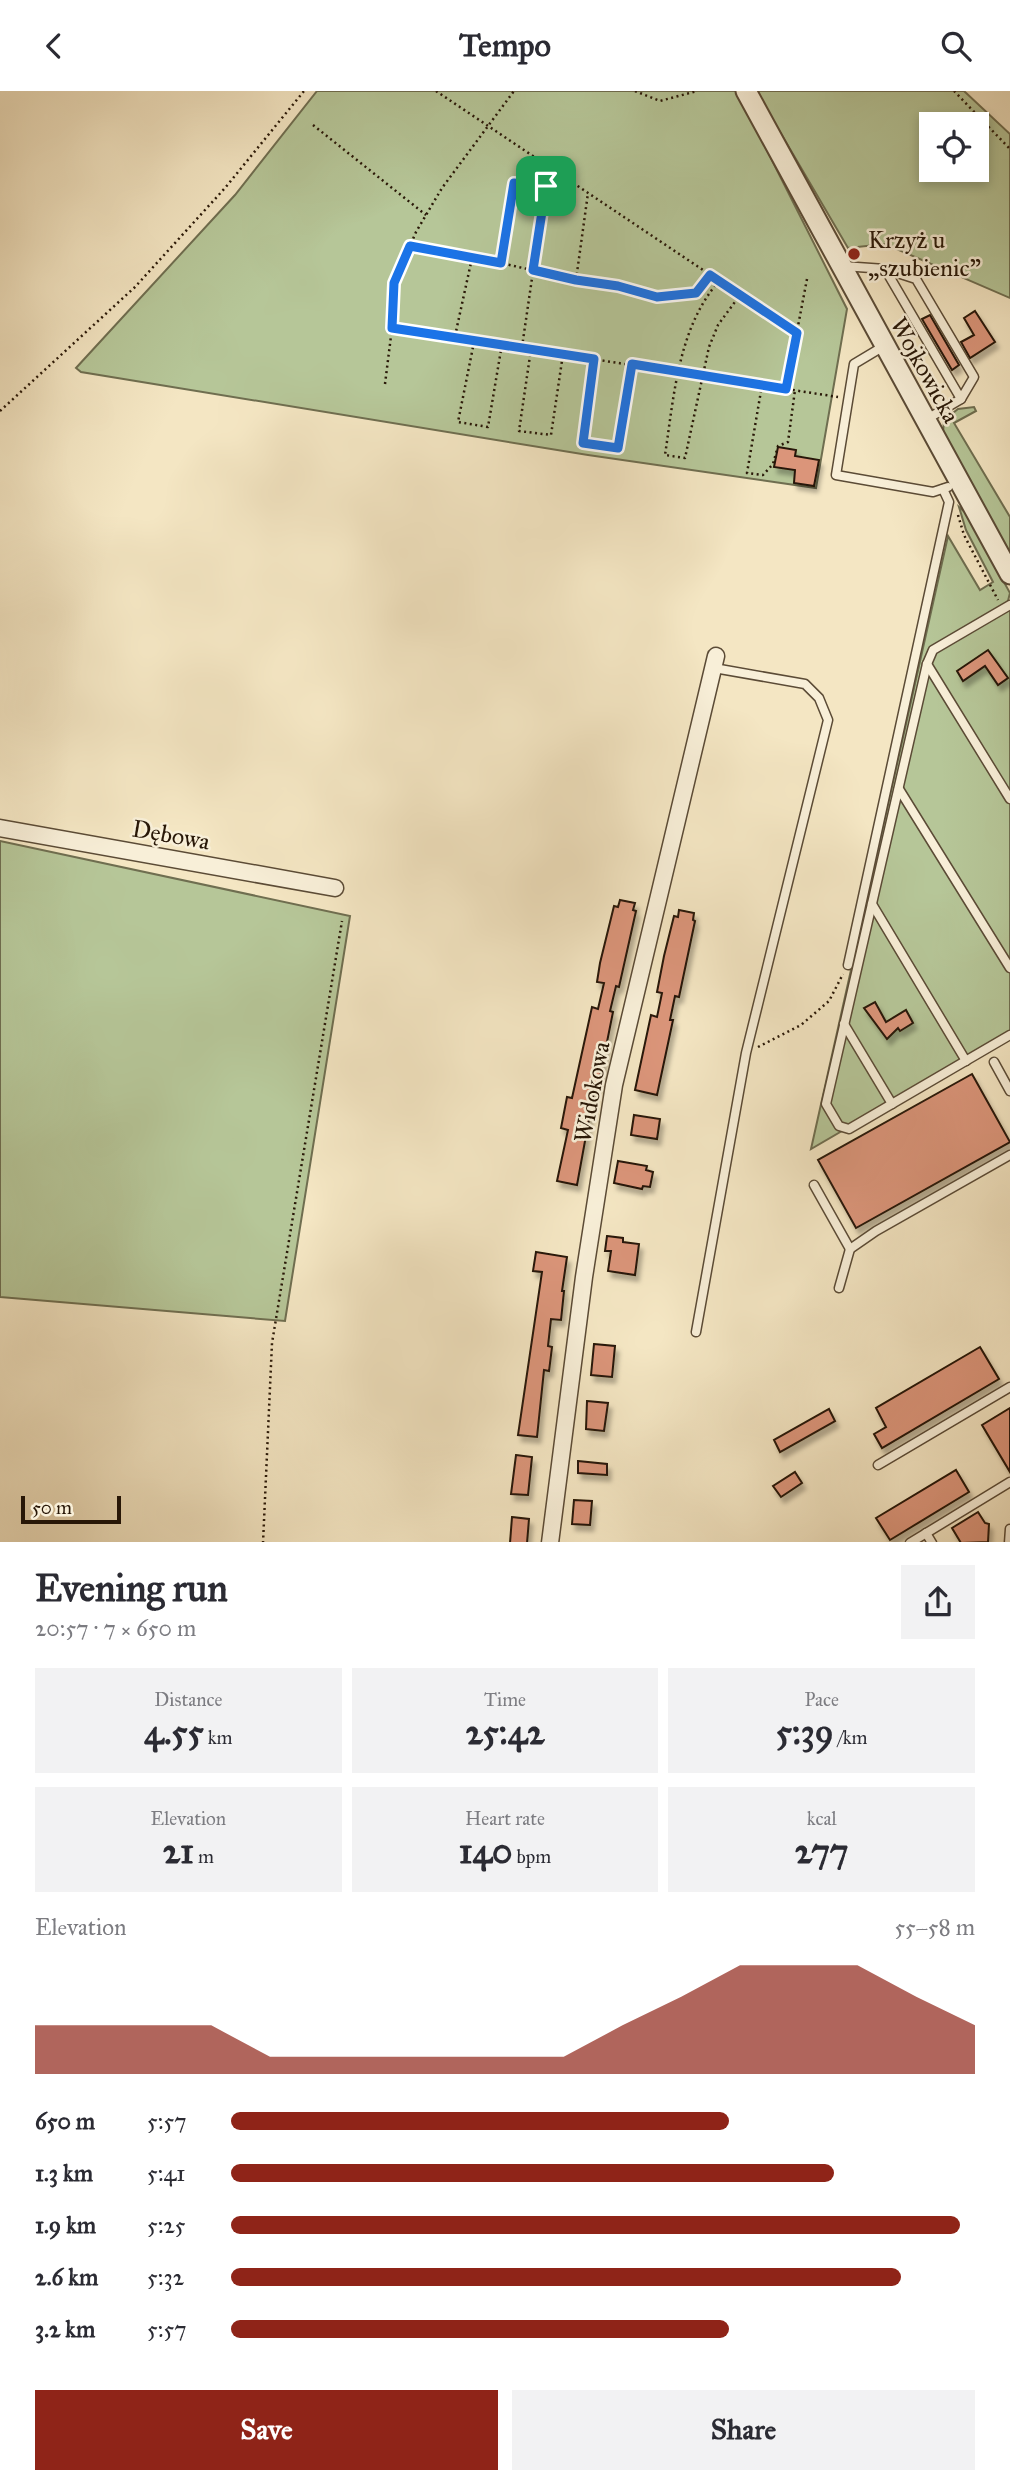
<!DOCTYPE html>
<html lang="en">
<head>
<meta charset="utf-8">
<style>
	:root { --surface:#fff; --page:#f2f2f3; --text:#2b2b33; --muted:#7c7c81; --accent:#8f2418 }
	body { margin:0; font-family:"IM FELL Great Primer",serif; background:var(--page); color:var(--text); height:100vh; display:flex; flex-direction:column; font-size:26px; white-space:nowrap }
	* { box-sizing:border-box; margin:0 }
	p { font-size:23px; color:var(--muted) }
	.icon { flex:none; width:38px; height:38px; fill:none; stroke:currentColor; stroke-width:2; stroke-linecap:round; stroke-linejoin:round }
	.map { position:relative; height:1451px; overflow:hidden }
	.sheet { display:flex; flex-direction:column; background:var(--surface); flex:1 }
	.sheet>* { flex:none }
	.fabs { position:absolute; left:919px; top:21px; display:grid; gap:14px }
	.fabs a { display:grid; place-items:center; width:70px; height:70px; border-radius:0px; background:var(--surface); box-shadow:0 4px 10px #0003; font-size:35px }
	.scale { position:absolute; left:21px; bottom:18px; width:100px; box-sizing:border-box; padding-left:7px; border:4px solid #281707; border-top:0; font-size:19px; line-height:24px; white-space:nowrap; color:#281707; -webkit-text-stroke:5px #f8efd8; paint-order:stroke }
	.pin { position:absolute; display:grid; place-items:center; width:60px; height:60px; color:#fff; margin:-30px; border-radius:14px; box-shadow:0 4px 10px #0006 }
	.round { display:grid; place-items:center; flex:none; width:74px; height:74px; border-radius:0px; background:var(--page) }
	.head { display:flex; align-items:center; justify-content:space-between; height:119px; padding:0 35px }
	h1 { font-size:38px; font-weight:700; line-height:52px }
	.metrics { display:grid; grid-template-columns:repeat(3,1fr); gap:10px; height:119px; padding:7px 35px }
	.metrics div { display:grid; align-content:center; border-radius:0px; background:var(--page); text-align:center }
	.metrics b { font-size:35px; font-weight:700 }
	.metrics small { font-size:19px; font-weight:400 }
	.metrics p { font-size:19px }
	.chart { height:196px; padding:14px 35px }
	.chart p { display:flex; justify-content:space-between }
	.chart svg { width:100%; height:126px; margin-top:7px; fill:var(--accent); opacity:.7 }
	.action { display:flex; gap:14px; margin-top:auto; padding:14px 35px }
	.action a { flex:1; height:80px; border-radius:0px; background:var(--accent); color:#fff; font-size:28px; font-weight:700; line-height:80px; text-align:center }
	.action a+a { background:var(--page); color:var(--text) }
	ul { padding:0 35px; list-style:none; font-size:23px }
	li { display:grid; grid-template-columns:112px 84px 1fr; align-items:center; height:52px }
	li i { height:18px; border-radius:9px; background:var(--accent) }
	header { display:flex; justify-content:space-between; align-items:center; height:91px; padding:0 35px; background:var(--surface); font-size:32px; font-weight:700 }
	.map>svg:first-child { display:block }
	.green { fill:#b6c698; stroke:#6f6e50; stroke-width:2; fill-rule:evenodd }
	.building { fill:#db957a; stroke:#281707; stroke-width:2; filter:url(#shadow) }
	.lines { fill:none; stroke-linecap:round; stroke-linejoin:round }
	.service-casing { stroke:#5b4b36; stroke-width:11 }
	.minor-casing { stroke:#5b4b36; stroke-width:19 }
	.tertiary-casing { stroke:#5b4b36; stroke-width:23 }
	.path { stroke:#281707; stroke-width:2.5; stroke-dasharray:2 3.5; stroke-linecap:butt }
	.service { stroke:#f8efd8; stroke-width:8 }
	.minor { stroke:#f8efd8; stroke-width:16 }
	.tertiary { stroke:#f8efd8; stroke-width:19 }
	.route-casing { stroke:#fff; stroke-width:14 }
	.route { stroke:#1a73e8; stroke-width:9 }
	.poi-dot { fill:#8f2418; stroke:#f8efd8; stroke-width:2.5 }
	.labels { text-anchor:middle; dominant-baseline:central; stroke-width:5; stroke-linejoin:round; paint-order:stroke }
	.poi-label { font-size:24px; fill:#281707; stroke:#f8efd8; text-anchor:start }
	.street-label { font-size:24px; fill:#281707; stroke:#f8efd8 }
</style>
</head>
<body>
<header><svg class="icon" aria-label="back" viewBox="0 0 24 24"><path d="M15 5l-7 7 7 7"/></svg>Tempo<svg class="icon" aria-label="search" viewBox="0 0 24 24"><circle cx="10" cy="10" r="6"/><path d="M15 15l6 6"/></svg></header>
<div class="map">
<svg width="1010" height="1452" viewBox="0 0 1010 1452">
	<defs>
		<filter id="shadow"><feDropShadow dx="3.5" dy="6" stdDeviation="2" flood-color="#0004"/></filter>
	</defs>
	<rect width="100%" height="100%" fill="#f4e6c3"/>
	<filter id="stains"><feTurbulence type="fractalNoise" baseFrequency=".00286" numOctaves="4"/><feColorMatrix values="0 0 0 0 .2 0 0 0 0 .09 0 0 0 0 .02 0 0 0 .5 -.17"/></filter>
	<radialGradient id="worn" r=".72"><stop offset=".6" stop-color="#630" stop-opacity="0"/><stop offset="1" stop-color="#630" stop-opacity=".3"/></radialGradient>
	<!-- green -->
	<g class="green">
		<path d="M317,0H737L847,218L816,397L588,364L81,281L76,277L235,104Z"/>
		<path d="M756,0H964L1010,43V207L885,153L848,157ZM931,33H976V79H931Z"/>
		<path d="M974,316L976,320L954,332L1010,426V464L943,342L944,329L958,318Z"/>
		<path d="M959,416L966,422L1010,502L1008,510L1010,514V942L811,1058L948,445L980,499L993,491L966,439Z"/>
		<path d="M0,750L350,825L285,1230L0,1206Z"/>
	</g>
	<!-- building -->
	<g class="building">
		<path d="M975,220L995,251L970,267L961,251L974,244L964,227Z"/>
		<path d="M930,224L959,274L952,279L922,228Z"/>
		<path d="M778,356L796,359L795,365L819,369L814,395L794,392L795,379L774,376Z"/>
		<path d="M988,559L1008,587L998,594L985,575L963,590L957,580Z"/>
		<path d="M620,809L635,812L633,819L636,820L619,896L616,895L610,920L613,921L598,996L595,995L577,1094L557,1090L568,1039L561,1037L567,1006L572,1007L592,916L598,918L604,892L597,891L600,872L614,815L618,816Z"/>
		<path d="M679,819L694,822L693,829L695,830L679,906L675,905L670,929H673L657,1004L635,999L651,924L657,926L662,902L657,901L664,865L674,825L678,826Z"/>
		<path d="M875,911L886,931L906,919L913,932L900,940L898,937L887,948L864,917Z"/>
		<path d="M972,983L1010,1051L856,1137L818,1069Z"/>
		<path d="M634,1024L660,1028L657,1048L631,1044Z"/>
		<path d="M618,1070L647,1075L646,1079L653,1081L650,1096L643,1095L642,1098L614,1092Z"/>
		<path d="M607,1145L623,1147V1151L639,1153L635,1184L608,1180L611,1160H605Z"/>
		<path d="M536,1161L567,1166L562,1200H564L561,1229L551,1228L548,1255L552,1256L549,1280L544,1279L537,1346L518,1344L542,1181L533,1180Z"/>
		<path d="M594,1253L615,1255L612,1286L591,1284Z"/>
		<path d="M980,1256L999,1288L882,1357L874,1343L886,1336L876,1317Z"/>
		<path d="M587,1310L608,1312L604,1340L586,1338Z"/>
		<path d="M1010,1317V1381L982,1334Z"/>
		<path d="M829,1318L835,1330L780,1361L774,1349Z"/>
		<path d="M516,1364L532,1366L528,1404L511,1403Z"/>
		<path d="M578,1370L607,1373V1384L578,1382Z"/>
		<path d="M956,1379L969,1401L890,1449L876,1427Z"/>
		<path d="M795,1381L802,1392L781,1406L773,1395Z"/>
		<path d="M574,1409L592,1410L590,1434L572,1433Z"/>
		<path d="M978,1421L985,1432L989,1433L988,1451L961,1452L952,1437Z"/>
		<path d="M512,1426L529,1428L527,1452H510Z"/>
	</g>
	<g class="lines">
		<!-- service casing -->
		<g class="service-casing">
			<g id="service">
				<path d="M843,175L885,178L961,308"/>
				<path d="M885,178L916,188L974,286L961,308L927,328"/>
				<path d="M884,255L854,273L836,384L933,401L948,396"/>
				<path d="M1010,514L933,559L927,573L826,1013L839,1035L849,1038L1010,944"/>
				<path d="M927,573L1010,708"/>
				<path d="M899,698L1010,877"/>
				<path d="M872,813L966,970"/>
				<path d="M848,874L949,411L943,398"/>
				<path d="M844,933L892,1013"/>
				<path d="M994,971L1010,1000"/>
				<path d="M814,1094L850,1158"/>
				<path d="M839,1197L850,1158L876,1140L1010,1064"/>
				<path d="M696,1241L746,962L828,629L819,607L805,593L714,577"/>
				<path d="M878,1374L1010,1296"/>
				<path d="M926,1442L932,1452"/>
				<path d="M910,1452L1010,1391"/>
				<path d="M1009,1452L1010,1438"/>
			</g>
		</g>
		<!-- minor casing -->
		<g class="minor-casing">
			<g id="minor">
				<path d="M0,737L335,797"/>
				<path d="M550,1452L584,1186L614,994L716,565"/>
			</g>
		</g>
		<!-- tertiary casing -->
		<g class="tertiary-casing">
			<path id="tertiary" d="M746,0L1010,483"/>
		</g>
		<!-- path -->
		<g class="path">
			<path d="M436,0L797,242"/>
			<path d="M635,0L660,10L697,0"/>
			<path d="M954,0L1010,58"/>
			<path d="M313,34L426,124"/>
			<path d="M546,95L514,92L501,172L576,189L618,195L657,206L696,202L710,184"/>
			<path d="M410,155L472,167"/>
			<path d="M576,189L588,102"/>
			<path d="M719,190C678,237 674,305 665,364L685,367L709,256L718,234L740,204"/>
			<path d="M392,237L394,192L416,141L442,97L514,0"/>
			<path d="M455,245L472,167L501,172"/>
			<path d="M474,251L458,331L488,336L502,253"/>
			<path d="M522,256L545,98L551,77"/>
			<path d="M531,258L519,340L551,344L563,263"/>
			<path d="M594,268L583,352L618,357L632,273"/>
			<path d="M385,293L392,237L838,306"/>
			<path d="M762,294L747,382L763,384L773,373L778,355L788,351L795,299"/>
			<path d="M786,298L807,188"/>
			<path d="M0,320L135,196L225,97L304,0"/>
			<path d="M958,424L964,444L998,509"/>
			<path d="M758,956L801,934L829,910L843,883"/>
			<path d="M263,1452L272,1252L342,830"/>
		</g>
		<!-- service -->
		<use href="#service" class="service"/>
		<!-- minor -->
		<use href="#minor" class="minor"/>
		<!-- tertiary -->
		<use href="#tertiary" class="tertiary"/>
	</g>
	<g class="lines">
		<!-- route casing -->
		<g class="route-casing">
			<path id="route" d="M514,92L546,95L533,179L576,189L618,195L657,206L696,202L710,184L797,242L786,298L632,273L618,357L583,352L594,268L392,237L394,192L410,155L501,172Z"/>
		</g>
		<!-- route -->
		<use href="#route" class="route"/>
	</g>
	<!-- markers -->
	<circle class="poi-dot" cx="854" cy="163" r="7"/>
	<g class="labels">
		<!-- poi labels -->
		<g class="poi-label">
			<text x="868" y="149">Krzyż u<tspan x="868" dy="28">„szubienic”</tspan></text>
		</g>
		<!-- street labels -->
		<g class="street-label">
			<text transform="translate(925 279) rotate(61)">Wojkowicka</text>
			<text transform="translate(171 744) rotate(10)">Dębowa</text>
			<text transform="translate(592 1001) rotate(-79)">Widokowa</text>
		</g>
	</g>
	<rect width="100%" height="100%" filter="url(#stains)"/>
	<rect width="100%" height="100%" fill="url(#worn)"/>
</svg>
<div class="fabs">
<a><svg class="icon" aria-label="locate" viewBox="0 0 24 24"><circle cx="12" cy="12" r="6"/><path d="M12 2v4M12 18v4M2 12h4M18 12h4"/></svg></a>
</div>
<div class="scale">50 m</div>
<div class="pin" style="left:546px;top:95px;background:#1e9e55"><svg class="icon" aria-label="arrive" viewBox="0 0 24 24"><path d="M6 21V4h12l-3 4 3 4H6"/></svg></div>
</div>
<section class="sheet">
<div class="head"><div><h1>Evening run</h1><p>20:57 · 7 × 650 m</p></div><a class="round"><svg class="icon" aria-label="share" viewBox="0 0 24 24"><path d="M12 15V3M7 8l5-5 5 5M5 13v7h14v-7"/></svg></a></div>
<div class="metrics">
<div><p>Distance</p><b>4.55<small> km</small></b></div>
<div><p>Time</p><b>25:42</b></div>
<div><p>Pace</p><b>5:39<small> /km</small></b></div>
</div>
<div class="metrics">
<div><p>Elevation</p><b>21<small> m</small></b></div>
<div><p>Heart rate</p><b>140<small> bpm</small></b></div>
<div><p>kcal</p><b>277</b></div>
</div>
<div class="chart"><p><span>Elevation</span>55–58 m</p>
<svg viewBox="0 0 160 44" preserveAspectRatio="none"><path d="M0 44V27L10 27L20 27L30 27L40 38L50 38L60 38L70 38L80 38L90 38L100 27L110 17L120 6L130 6L140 6L150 17L160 27V44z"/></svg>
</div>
<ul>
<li><b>650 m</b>5:57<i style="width:67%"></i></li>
<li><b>1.3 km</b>5:41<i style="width:81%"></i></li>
<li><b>1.9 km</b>5:25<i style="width:98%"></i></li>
<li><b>2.6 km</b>5:32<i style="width:90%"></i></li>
<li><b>3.2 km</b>5:57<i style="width:67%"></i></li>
</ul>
<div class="action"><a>Save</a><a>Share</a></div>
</section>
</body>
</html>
